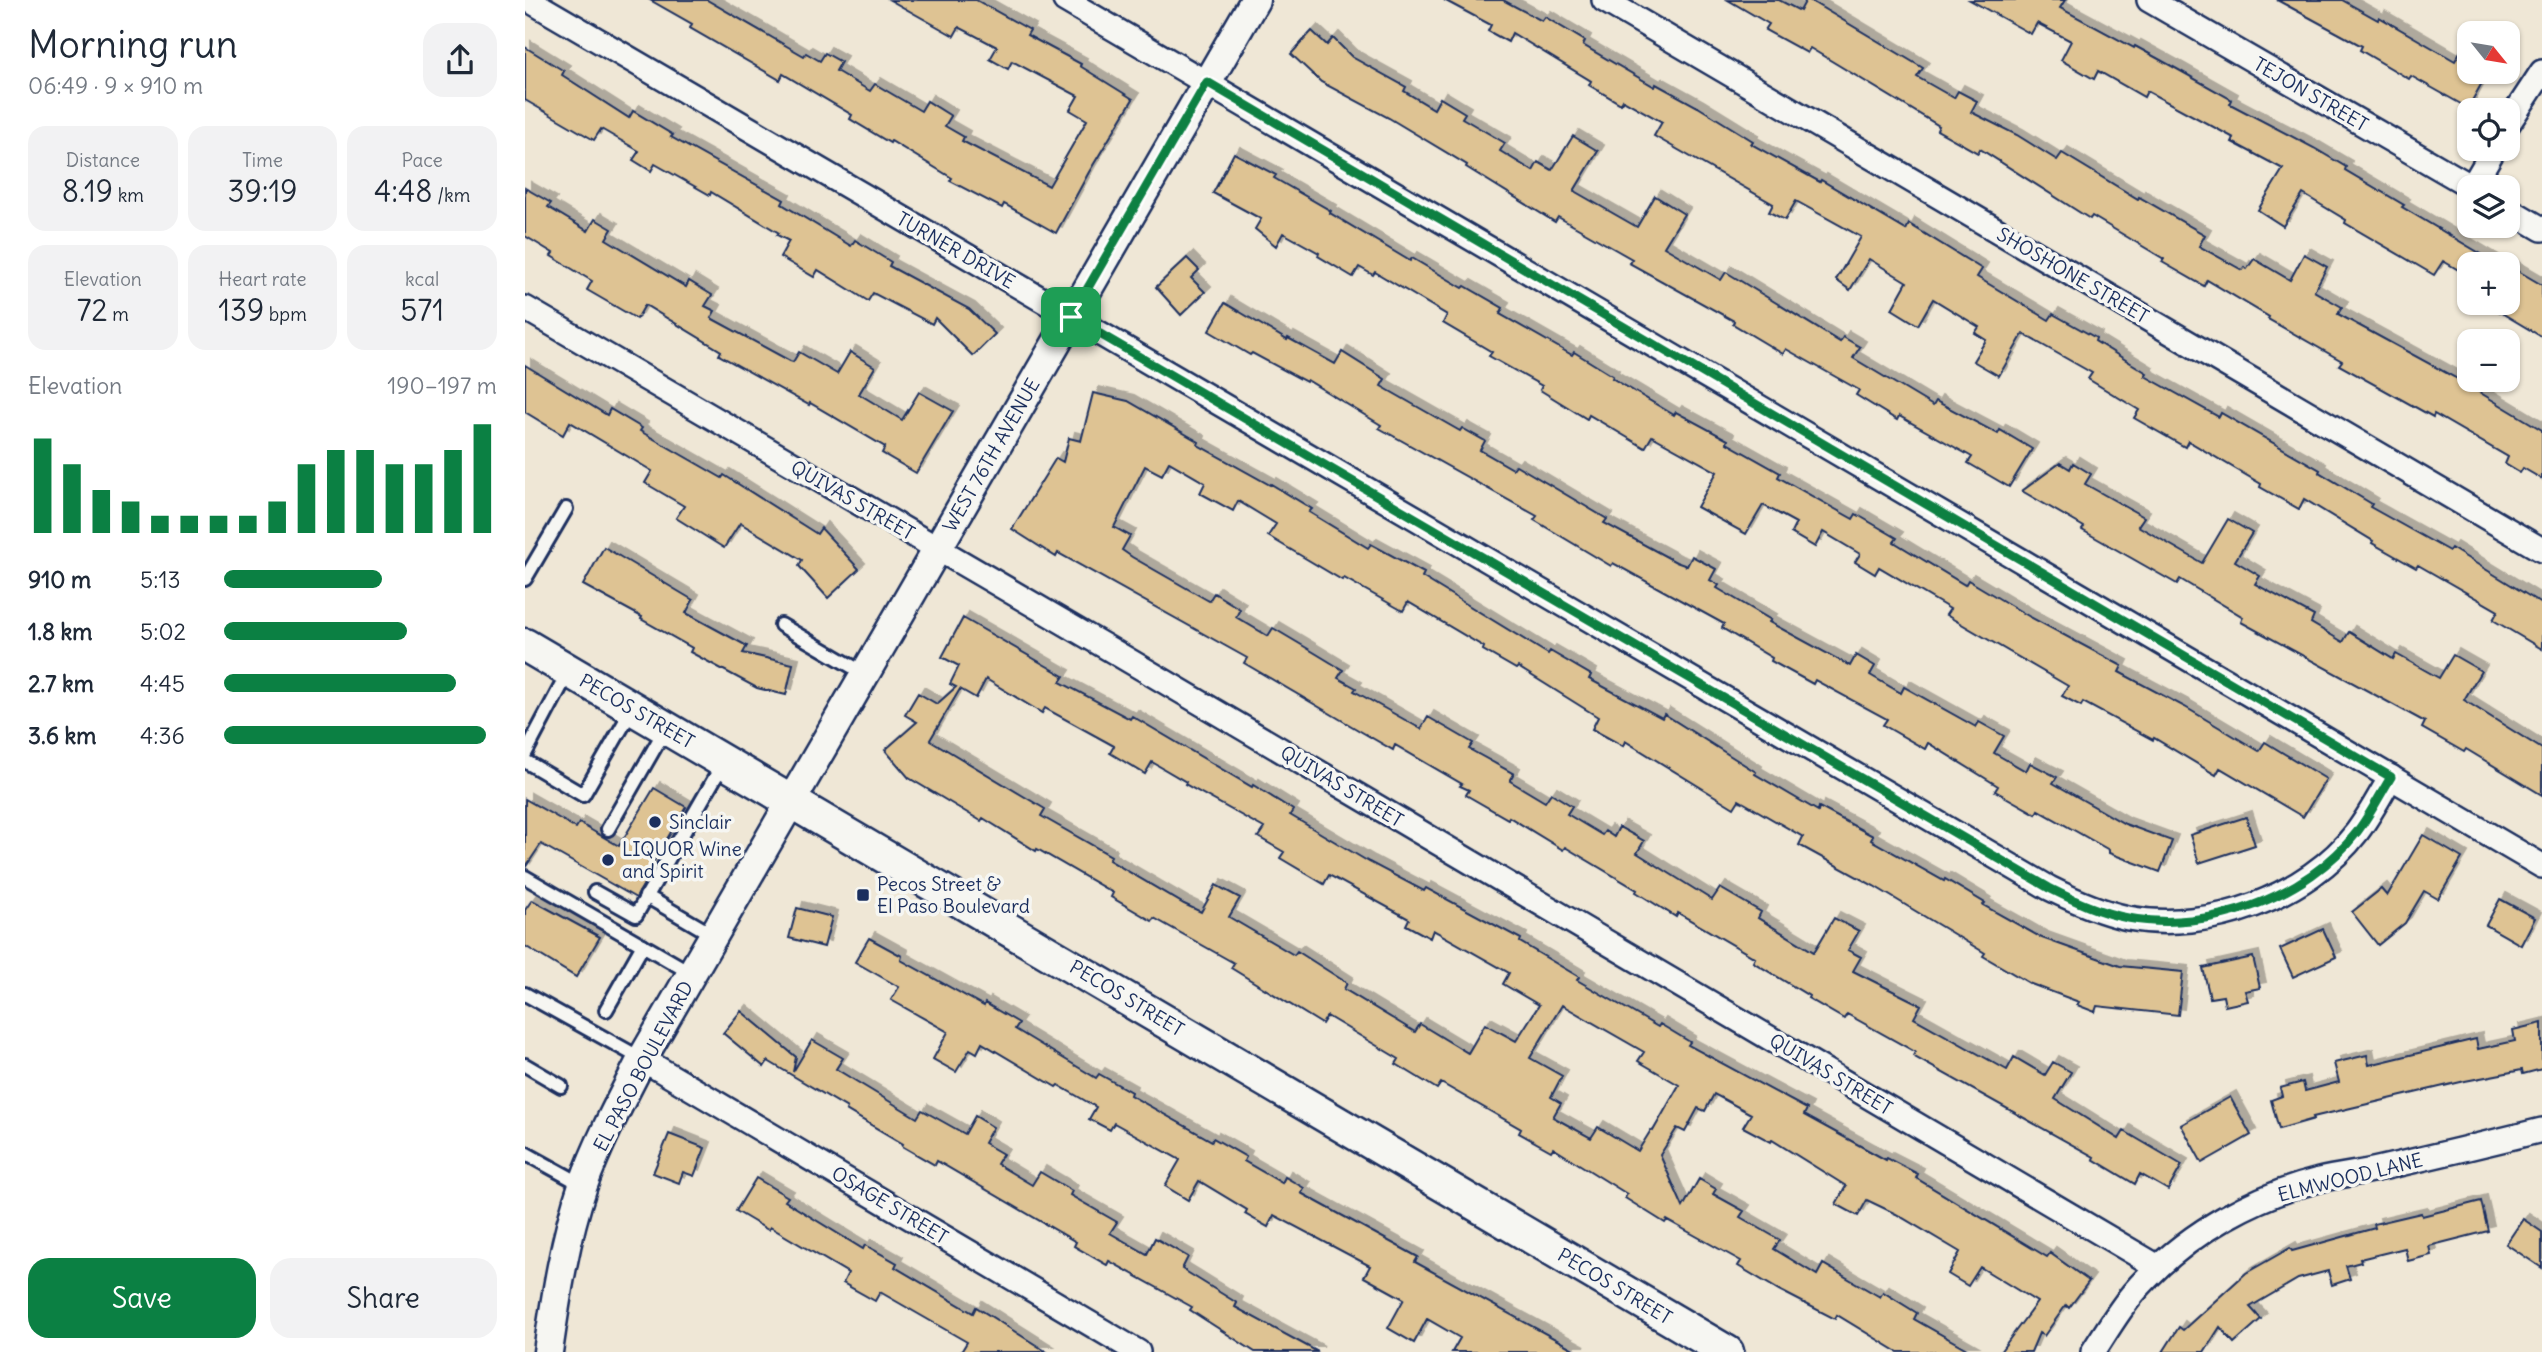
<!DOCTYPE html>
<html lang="en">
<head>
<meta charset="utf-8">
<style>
	:root { --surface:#fff; --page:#f2f2f3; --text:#1f2937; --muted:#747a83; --accent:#0b8043 }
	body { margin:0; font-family:Delius,sans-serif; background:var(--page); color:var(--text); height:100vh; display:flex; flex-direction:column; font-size:26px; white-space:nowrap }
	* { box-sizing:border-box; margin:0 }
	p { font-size:23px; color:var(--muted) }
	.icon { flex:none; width:38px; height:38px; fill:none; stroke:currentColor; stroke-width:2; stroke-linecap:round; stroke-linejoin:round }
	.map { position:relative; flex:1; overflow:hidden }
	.panel { display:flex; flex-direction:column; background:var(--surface); width:525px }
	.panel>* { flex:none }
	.needle { width:46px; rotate:120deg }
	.controls { position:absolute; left:1932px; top:21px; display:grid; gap:14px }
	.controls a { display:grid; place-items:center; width:63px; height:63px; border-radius:14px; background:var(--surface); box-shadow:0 2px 5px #0004; font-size:35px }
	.pin { position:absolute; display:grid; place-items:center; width:60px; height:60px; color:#fff; margin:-30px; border-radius:14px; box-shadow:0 4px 10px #0006 }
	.round { display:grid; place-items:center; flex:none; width:74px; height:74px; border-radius:21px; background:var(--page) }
	.headline { display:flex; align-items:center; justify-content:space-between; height:119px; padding:0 28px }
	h1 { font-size:38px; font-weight:600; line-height:52px }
	.metrics { display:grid; grid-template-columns:repeat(3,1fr); gap:10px; height:119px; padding:7px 28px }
	.metrics div { display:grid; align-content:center; border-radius:18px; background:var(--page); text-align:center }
	.metrics b { font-size:30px; font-weight:600 }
	.metrics small { font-size:19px; font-weight:400 }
	.metrics p { font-size:19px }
	.chart { height:196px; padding:14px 28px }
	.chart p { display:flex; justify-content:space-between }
	.chart svg { width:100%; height:126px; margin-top:7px; stroke:var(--accent); stroke-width:6 }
	.cta { display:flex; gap:14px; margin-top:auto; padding:14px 28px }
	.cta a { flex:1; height:80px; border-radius:21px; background:var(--accent); color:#fff; font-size:28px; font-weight:600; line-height:80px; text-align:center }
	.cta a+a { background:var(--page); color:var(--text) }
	ul { padding:0 28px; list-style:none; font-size:23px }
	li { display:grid; grid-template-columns:112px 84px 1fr; align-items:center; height:52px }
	li i { height:18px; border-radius:9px; background:var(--accent) }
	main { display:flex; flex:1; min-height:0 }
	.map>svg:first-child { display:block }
	.building { fill:#dec393; stroke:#1b2f5e; stroke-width:2; fill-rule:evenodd; filter:url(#shadow) }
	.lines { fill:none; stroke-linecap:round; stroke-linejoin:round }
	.service-casing { stroke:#1b2f5e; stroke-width:18 }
	.minor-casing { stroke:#1b2f5e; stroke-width:28 }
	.tertiary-casing { stroke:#1b2f5e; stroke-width:33 }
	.secondary-casing { stroke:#1b2f5e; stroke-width:37 }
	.service { stroke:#f6f6f2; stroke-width:12 }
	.minor { stroke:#f6f6f2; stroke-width:23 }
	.tertiary { stroke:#f6f6f2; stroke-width:28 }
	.secondary { stroke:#f6f6f2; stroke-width:32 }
	.route-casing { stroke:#fff; stroke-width:14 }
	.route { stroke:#0b8043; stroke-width:9 }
	.poi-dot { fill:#1b2f5e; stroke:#f6f6f2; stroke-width:2.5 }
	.labels { text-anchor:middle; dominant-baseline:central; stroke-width:7; stroke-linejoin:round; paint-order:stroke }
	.street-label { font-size:19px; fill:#1b2f5e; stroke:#f6f6f2 }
	.poi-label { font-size:19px; fill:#1b2f5e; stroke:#f6f6f2; text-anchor:start }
</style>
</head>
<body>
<main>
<section class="panel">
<div class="headline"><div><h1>Morning run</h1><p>06:49 · 9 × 910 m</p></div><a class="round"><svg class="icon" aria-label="share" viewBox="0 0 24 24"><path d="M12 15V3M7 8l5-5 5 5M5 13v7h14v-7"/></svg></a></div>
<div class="metrics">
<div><p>Distance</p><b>8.19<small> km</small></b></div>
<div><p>Time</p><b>39:19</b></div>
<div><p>Pace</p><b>4:48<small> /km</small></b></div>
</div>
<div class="metrics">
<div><p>Elevation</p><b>72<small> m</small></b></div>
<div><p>Heart rate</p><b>139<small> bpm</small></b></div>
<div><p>kcal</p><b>571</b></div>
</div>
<div class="chart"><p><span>Elevation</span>190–197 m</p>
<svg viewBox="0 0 160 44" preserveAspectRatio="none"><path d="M5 44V11M15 44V20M25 44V29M35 44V33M45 44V38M55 44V38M65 44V38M75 44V38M85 44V33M95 44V20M105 44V15M115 44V15M125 44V20M135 44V20M145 44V15M155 44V6"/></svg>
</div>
<ul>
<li><b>910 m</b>5:13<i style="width:58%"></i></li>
<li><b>1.8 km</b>5:02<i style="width:67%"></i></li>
<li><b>2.7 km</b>4:45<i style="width:85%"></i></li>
<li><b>3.6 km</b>4:36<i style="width:96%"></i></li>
</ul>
<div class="cta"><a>Save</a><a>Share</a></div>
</section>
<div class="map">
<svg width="2017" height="1352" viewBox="0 0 2017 1352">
	<defs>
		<filter id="shadow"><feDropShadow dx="6" dy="-6" stdDeviation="0" flood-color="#0004"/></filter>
	</defs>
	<rect width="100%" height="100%" fill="#efe7d6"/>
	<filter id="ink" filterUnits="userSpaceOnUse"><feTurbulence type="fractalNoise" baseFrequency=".0143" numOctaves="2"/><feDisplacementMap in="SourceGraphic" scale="14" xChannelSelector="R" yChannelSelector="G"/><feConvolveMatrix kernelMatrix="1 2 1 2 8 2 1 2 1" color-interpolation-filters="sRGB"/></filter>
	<g filter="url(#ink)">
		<!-- building -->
		<g class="building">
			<path d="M125,0H182L279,56L281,53L295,61L300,53L316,62L311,71L345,91L350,84L396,111L402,101L426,116L420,126L439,137L437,141L524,186L562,120L545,110L553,96L487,61L483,69L465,59L472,47L434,27L429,36L365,0H451L505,30L502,35L556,64L555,66L608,99L564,172L531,233L479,204L477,208L425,181L427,178L366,141L365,143L325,119L327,115L258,74L255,80L165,28L167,24Z"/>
			<path d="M919,0H978L1017,21L1020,17L1060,41L1058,45L1130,87L1131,84L1173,107L1228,141L1226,144L1295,182L1296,180L1381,230L1384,224L1457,269L1452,277L1524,320L1528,314L1571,338L1570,341L1622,373L1620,376L1694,417L1696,413L1795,470L1794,472L1847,504L1845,507L1924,551L1926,548L2017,604V649L1968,620L1973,611L1893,565L1891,568L1847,543L1848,541L1779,499L1774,509L1735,487L1736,484L1663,441L1660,447L1609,418L1614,410L1563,379L1567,373L1498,334L1474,376L1448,361L1461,340L1450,333L1454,327L1408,299L1393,325L1367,309L1382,282L1344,259L1325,290L1311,280L1336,237L1271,201L1260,220L1244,212L1248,204L1129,136L1137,122L1098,100L1096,104L1064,85L1066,81L987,33L983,42L963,31L966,25Z"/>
			<path d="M1203,0H1254L1275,11L1281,0H1284L1398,68L1392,77L1429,98L1433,91L1452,101L1446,112L1492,135L1532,160L1537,153L1613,199L1614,197L1680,235L1674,246L1717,270L1719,267L1722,269L1729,259L1765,280L1779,254L1802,267L1789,291L1817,307L1813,314L1929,377L2017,430V479L1998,468L1995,473L1980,464L1983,457L1909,414L1908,417L1814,365L1817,361L1743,319L1744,317L1682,280L1679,286L1637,262L1639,259L1567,216L1565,219L1455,149L1453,153L1412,130L1414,126L1285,48L1282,53L1240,30L1244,24Z"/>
			<path d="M1445,0H1540L1535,8L1609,48L1610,46L1652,69L1707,100L1705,104L1789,148L1821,167L1820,170L1879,205L1877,207L1973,264H1944V276L1918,261L1909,275L1820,223L1821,220L1778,194L1758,226L1733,210L1758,169L1707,142L1709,138L1622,91L1619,97L1573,71L1569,79L1536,60L1546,41L1512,23L1506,34Z"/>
			<path d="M1752,0H1817L1853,20L1854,17L1930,61L1944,36V72H1963L1943,108L1886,76L1884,79L1835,50L1837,46Z"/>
			<path d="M787,31L802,45L808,38L827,57L881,87L879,91L909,109L915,98L940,113L937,118L980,143L975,151L1008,171L1013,162L1027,170L1048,136L1073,151L1049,191L1112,227L1130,196L1159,214L1139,247L1196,280L1201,272L1315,342L1318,337L1335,347L1328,358L1408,406L1411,401L1473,434L1475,430L1507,449L1484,487L1443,463L1447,457L1374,416L1372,420L1331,395L1334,390L1261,349L1258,354L1208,324L1209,321L1104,263L1107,259L1033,217L1030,222L941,167L942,165L864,118L796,82L766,54Z"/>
			<path d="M0,47L39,71L37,75L104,118L108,111L148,135L146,137L259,200L257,204L326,246L330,240L366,262L364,266L444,309L470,334L448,356L410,318L407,324L348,293L343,301L293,270L289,277L255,257L264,241L252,235L254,233L186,192L185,195L130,164L126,171L108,160L114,151L76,129L69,140L0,100Z"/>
			<path d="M709,153L751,175L749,178L806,211L805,213L885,261L887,258L938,288L940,286L978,308L975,314L1047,355L1049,352L1088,376L1087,378L1149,415L1151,412L1203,440L1202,443L1255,473L1253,477L1328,519L1331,514L1372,538L1369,542L1440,585L1443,580L1505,617L1597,666L1594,672L1660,707L1734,751L1740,742L1801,779L1778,817L1695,768L1691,775L1629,738L1628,740L1558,702L1556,706L1537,696L1543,686L1421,615L1425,609L1354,567L1350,574L1330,562L1335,554L1298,532L1290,547L1266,533L1271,523L1238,505L1221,534L1172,507L1192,472L1127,436L1120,448L1064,415L1062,419L1015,390L1017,386L964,356L967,352L918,323L922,315L850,272L848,275L834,267L828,277L793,256L794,253L758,233L751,246L730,229L736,219L688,193Z"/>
			<path d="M0,188L26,203L23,207L63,231L70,219L87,229L81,239L161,287L164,281L187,295L180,306L190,311L186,318L265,361L268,362L274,352L312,374L325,352L350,367L334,394L377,420L394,392L428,411L391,473L357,453L360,447L285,403L284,405L194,355L196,351L120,305L112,319L62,290L67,281L26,256L28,253L0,236Z"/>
			<path d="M662,258L674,270L666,278L680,292L656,315L631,287Z"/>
			<path d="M1983,265L2017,285V337L1960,303H1988L1983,300Z"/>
			<path d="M700,303L762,340L763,338L810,364L817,352L860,379L856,386L935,431L937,428L960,441L955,450L988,469L991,465L1082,519L1079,523L1151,562L1162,566L1167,556L1191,569L1185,580L1194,585L1192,588L1246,620L1244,622L1325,666L1331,655L1350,666L1345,675L1376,693L1379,687L1451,727L1454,722L1479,736L1469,753L1501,771L1505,763L1532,777L1528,783L1600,824L1647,841L1635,872L1584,853V850L1513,810L1511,814L1470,791L1473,786L1403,743L1400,749L1358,725L1362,719L1290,680L1288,684L1246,661L1247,658L1197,628L1199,624L1088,563L1086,566L1009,520L1012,516L854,428L856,425L782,380L781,382L727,353L725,355L684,331Z"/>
			<path d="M0,365L82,415L85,409L117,428L115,431L197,478L199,475L292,534L296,528L334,569L303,598L274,566L277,560L215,523L199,548L151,518L159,506L120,483L127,471L45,422L38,435L0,412Z"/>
			<path d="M568,393L603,401L674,442L673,445L745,485L746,484L787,509L784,512L843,548L846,544L899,573L897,577L1023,654L1025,651L1066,675L1064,679L1137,718L1139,714L1231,772L1230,774L1293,811L1294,807L1348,836L1346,840L1419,881L1420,879L1460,903L1458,905L1517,938L1595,966L1658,972L1653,1015L1572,1006L1570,1012L1552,1005L1554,1002L1506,984L1458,956L1460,953L1349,886L1274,845L1278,837L1214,800L1209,808L1100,741L1098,746L1067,729L1073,717L993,667L991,669L958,650L959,647L883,602L878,611L819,578L817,580L763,548L743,536L751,524L713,501L708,511L675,493L680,483L644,462L637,475L620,466L589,527L605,536L597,550L607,557L684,601L689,593L715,609L711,617L743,636L748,628L780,647L818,670L813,678L831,688L829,691L896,729L903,717L948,743L944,749L989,774L985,781L1020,802L1026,793L1047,806L1042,814L1077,835L1080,831L1089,837L1094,827L1119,841L1112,853L1187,900L1195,888L1236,912L1233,918L1289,952L1309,918L1334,931L1323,950L1336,957L1328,971L1396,1005L1389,1018L1482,1070L1489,1057L1520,1075L1528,1062L1546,1072L1530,1099L1594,1139L1599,1131L1657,1165L1643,1190L1615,1174L1610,1184L1568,1159L1569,1157L1388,1056L1390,1052L1322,1014L1319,1019L1283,998L1284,996L1228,962L1230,958L1153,913L1151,917L1111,892L1112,890L1040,847L1038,850L984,817L983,819L941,795L944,790L935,786L937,784L870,745L868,750L835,731L719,663L722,658L533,553L531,557L487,529L531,458L538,462L544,438L556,441Z"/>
			<path d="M1535,463L1545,469L1548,463L1566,474L1560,484L1619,517L1613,526L1677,563L1703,519L1727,533L1710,561L1735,576L1730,584L1789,616L1786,623L1818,642L1824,632L1868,659L1871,654L1914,678L1928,655L1956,671L1939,700L2017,749V795L1941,749L1939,752L1897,728L1900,722L1716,622L1718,617L1655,579L1652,584L1557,530L1559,527L1497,491Z"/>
			<path d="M79,547L168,600L161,613L222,646L218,653L268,664L261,695L232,688L165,652L167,648L116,619L117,617L58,585Z"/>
			<path d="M438,618L539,676L535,682L605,719L607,716L727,787L728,785L768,810L765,815L844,862L899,891L901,888L996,939L995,942L1054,977L1052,980L1133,1027L1135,1024L1165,1042L1163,1045L1282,1109L1279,1115L1361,1160L1362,1158L1393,1174L1391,1178L1522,1257L1525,1253L1564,1281L1544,1308L1541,1305L1519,1336L1514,1333L1506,1352H1475L1512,1302L1455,1267L1443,1286L1423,1274L1435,1252L1371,1214L1342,1200L1333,1216L1311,1204L1321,1186L1247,1140L1246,1142L1218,1127L1226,1114L1189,1094L1180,1111L1173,1108L1160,1132L1152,1128L1135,1155L1158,1207L1174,1179L1191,1189L1188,1194L1219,1211L1215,1217L1255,1240L1249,1249L1292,1275L1298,1264L1355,1297L1358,1292L1392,1313L1389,1319L1447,1352H1373L1312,1315L1310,1319L1254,1290L1213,1266L1216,1261L1142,1220L1140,1223L1100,1198L1102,1194L1028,1148L1026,1151L994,1133L996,1129L916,1083L912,1089L871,1064L874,1059L802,1016L797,1024L706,968L709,963L629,918L627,921L586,897L588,893L512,849L511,851L458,818L456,821L384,778L360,750L392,722L380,715L393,693L412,704L431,687L425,684L434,666L417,657ZM461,679L517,713L520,708L589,746L585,753L620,774L627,762L661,782L660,784L739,828L733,837L759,852L755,858L799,884L804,875L884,919L881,925L905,938L908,930L984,973L978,984L1014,1005L991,1041L960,1024L943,1053L895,1024L890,1032L819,989L822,983L772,951L769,955L704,917L715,898L691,885L676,912L659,904L584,860L586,856L516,816L520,809L405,740L435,689L451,698ZM1037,1005L1119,1052L1113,1061L1154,1085L1128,1131L1126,1130L1113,1151L1073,1127L1066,1138L1028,1117L1036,1103L1026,1097L1037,1076L1005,1058Z"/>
			<path d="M129,788L161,807L127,864L129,866L111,898L16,844L0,868V799L51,828L54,823L94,846Z"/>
			<path d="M1721,817L1730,845L1674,863L1665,835Z"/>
			<path d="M1898,835L1937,858L1913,899L1899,891L1880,923L1853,945L1827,912L1856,889L1862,896Z"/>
			<path d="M1975,899L2010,918L1996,945L1961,925Z"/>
			<path d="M7,900L75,937L51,977L0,946V910Z"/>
			<path d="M272,908L307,917L299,947L264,938Z"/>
			<path d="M1798,929L1811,957L1768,977L1755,949Z"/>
			<path d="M344,938L377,956L376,960L459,1006L460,1003L494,1023L490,1029L571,1078L574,1074L606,1092L605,1095L687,1141L688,1138L721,1157L719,1161L757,1183L760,1177L779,1188L776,1193L893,1257L890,1262L1054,1352H927L935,1338L902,1319L889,1343L863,1328L879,1299L839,1277L845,1266L749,1215L743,1227L720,1214L722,1210L674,1181L663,1200L640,1186L655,1160L589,1123L585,1130L564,1119L571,1107L533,1085L531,1087L457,1043L452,1053L445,1049L431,1072L408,1059L423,1032L366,1000L374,987L330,962Z"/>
			<path d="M1728,957L1735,988L1720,991L1723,1001L1700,1006L1698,996L1685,998L1678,968Z"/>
			<path d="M216,1011L271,1057L268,1072L287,1040L318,1058L311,1069L392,1118L397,1110L440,1134L450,1116L468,1127L459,1143L478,1154L472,1164L507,1185L515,1172L547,1191L545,1195L592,1222L585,1233L622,1254L630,1238L663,1257L657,1269L712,1303L710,1307L793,1352H730L665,1310L667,1307L584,1261L582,1265L549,1246L551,1242L412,1161L410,1165L377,1146L378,1144L321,1110L322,1108L243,1061L239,1067L198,1033Z"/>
			<path d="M2017,1023V1069L1998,1074L1997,1070L1940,1081L1788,1117L1789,1119L1754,1129L1746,1100L1757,1096L1755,1088L1778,1082L1780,1091L1814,1082L1809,1063L1842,1055L1844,1065L1951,1039L1953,1049L1990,1041L1988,1030Z"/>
			<path d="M1705,1097L1726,1135L1677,1163L1656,1125Z"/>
			<path d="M144,1134L180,1148L169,1176L158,1172L154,1183L128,1173Z"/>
			<path d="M231,1178L263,1197L260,1201L338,1249L340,1245L372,1263L370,1267L448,1313L451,1307L522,1352H436L442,1342L355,1292L350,1301L318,1283L323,1273L245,1227L243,1230L211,1211Z"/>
			<path d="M1956,1201L1963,1231L1904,1246L1906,1255L1883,1261L1880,1248L1835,1259L1836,1262L1821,1266L1825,1279L1807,1285L1803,1271L1773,1279L1725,1307L1736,1319L1709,1343L1695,1327L1679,1352H1638L1654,1327L1658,1330L1721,1273L1765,1248L1767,1251L1850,1228L1849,1224L1896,1213L1897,1216Z"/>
			<path d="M1998,1219L2017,1232V1268L1981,1244Z"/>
		</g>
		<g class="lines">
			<!-- service casing -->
			<g class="service-casing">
				<g id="service">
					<path d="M0,579L41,509"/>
					<path d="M256,625L340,674"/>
					<path d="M0,754L44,671"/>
					<path d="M0,761L58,795L108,708"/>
					<path d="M83,829L141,728"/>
					<path d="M0,877L166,973"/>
					<path d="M70,892L111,915L199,762"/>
					<path d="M121,896L188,935"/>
					<path d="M0,994L117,1059"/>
					<path d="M81,1010L118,945"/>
					<path d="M0,1065L36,1086"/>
					<path d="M0,1153L58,1185"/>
				</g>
			</g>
			<!-- minor casing -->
			<g class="minor-casing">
				<g id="minor">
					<path d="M4,0L1524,888C1550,901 1575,912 1603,918C1684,933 1782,897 1832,832C1845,815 1855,795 1866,777"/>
					<path d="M540,0L2017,866"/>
					<path d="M1079,0L2017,550"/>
					<path d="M1624,0L1947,187"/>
					<path d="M1983,124L2017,72"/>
					<path d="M1947,187L1969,149"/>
					<path d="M1983,209L2017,229"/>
					<path d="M0,308L581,647L1633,1267"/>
					<path d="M117,1059L613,1352"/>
					<path d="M1568,1352C1584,1327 1600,1300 1621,1279C1667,1231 1730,1196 1794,1180C1815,1175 1836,1173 1857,1168C1910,1156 1964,1143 2017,1130"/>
				</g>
			</g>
			<!-- tertiary casing -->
			<g class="tertiary-casing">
				<path id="tertiary" d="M23,1352C31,1296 40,1238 58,1185C74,1141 96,1100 117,1059L730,0"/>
			</g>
			<!-- secondary casing -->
			<g class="secondary-casing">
				<path id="secondary" d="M0,645L1202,1352"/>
			</g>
			<!-- service -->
			<use href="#service" class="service"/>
			<!-- minor -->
			<use href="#minor" class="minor"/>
			<!-- tertiary -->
			<use href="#tertiary" class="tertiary"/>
			<!-- secondary -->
			<use href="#secondary" class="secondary"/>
		</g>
	</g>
	<g class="lines" filter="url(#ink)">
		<!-- route casing -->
		<g class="route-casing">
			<path id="route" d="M682,82L1866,777C1855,795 1845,815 1832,832C1782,897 1684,933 1603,918C1575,913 1550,901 1524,888L546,317Z"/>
		</g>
		<!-- route -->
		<use href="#route" class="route"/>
	</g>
	<!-- markers -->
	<g class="poi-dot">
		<circle cx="130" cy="822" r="7"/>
		<circle cx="83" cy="860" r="7"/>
		<rect x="331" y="888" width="14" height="14" rx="3.5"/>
	</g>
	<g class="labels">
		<!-- street labels -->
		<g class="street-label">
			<text transform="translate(1786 94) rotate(30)">TEJON STREET</text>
			<text transform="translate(431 250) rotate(30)">TURNER DRIVE</text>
			<text transform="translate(1548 275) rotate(30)">SHOSHONE STREET</text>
			<text transform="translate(466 455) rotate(-60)">WEST 76TH AVENUE</text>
			<text transform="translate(328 500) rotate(30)">QUIVAS STREET</text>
			<text transform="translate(112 711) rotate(30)">PECOS STREET</text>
			<text transform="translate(817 786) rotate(31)">QUIVAS STREET</text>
			<text transform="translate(602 998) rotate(31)">PECOS STREET</text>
			<text transform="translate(118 1066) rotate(-62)">EL PASO BOULEVARD</text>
			<text transform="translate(1306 1074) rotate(31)">QUIVAS STREET</text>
			<text transform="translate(1825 1177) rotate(-14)">ELMWOOD LANE</text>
			<text transform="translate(365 1205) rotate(31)">OSAGE STREET</text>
			<text transform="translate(1090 1286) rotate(31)">PECOS STREET</text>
		</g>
		<!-- poi labels -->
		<g class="poi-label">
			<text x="144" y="822">Sinclair</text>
			<text x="97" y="849">LIQUOR Wine<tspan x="97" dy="22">and Spirit</tspan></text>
			<text x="352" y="884">Pecos Street &amp;<tspan x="352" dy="22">El Paso Boulevard</tspan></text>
		</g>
	</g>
</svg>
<div class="controls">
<a><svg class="needle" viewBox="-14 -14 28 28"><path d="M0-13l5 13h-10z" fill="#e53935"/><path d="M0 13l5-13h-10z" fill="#747a83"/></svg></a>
<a><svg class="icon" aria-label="locate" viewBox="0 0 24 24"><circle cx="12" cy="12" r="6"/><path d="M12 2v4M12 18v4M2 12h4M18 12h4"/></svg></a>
<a><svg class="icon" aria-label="layers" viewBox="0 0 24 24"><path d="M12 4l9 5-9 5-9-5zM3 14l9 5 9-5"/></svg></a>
<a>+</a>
<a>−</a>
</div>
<div class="pin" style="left:546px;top:317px;background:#1e9e55"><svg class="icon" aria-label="arrive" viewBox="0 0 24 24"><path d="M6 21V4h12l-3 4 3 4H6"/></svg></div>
</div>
</main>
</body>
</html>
